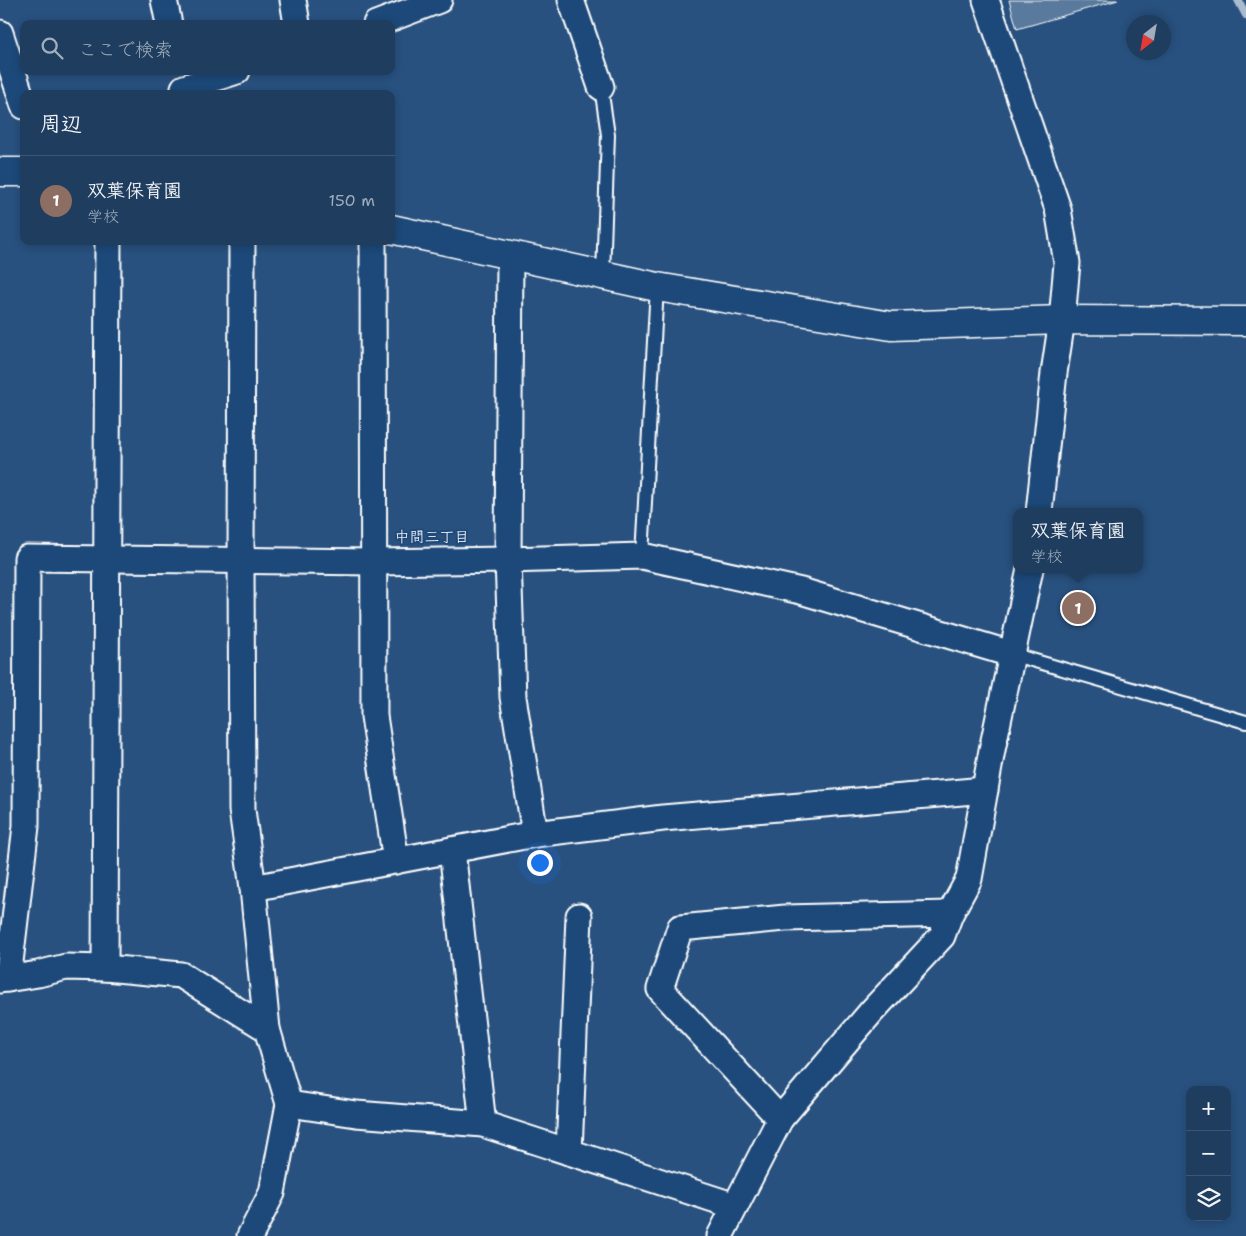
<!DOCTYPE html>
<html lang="ja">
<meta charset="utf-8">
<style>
body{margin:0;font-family:"Shantell Sans","Klee One",sans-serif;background:#264465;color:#f1f3f6}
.controls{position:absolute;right:15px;bottom:15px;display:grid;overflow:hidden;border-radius:10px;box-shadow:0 2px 8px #0003}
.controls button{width:45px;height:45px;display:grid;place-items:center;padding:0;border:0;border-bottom:1px solid #3c5674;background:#1e3d5f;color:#f1f3f6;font:25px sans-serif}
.compass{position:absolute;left:1126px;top:15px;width:45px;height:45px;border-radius:50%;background:#1e3d5f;box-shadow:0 2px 8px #0003;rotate:211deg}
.you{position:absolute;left:539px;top:862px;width:18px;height:18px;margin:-12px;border:4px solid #fff;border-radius:50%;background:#1a73e8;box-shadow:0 0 0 8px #1a73e833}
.badge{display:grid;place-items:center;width:32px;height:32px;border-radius:50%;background:#ff9aa2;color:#fff;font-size:16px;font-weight:700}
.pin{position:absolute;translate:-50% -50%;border:2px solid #fff;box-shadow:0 1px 5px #0006}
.popup{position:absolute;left:1013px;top:508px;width:130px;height:65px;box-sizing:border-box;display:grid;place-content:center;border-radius:10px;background:#1e3d5f;filter:drop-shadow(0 1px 4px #0005);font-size:16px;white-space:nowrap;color:#a1aebd}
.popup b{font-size:19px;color:#f1f3f6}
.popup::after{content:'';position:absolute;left:50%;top:100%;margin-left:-10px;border:10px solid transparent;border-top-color:#1e3d5f}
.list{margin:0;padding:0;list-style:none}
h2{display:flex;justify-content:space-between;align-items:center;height:65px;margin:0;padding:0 20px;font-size:21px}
h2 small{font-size:16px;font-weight:400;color:#a1aebd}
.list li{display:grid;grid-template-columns:32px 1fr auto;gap:15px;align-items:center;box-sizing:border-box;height:90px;padding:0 20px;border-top:1px solid #3c5674}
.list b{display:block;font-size:19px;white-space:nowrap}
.list p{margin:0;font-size:16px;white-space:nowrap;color:#a1aebd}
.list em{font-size:16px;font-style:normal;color:#a1aebd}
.icon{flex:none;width:28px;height:28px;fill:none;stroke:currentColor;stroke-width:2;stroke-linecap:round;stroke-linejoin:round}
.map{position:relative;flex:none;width:1246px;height:1236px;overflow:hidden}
.search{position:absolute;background:#1e3d5f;box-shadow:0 2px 8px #0003;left:20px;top:20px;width:375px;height:55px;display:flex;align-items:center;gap:12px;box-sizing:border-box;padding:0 18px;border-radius:10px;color:#a1aebd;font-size:19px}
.panel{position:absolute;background:#1e3d5f;box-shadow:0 2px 8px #0003;left:20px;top:90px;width:375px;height:155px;border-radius:10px}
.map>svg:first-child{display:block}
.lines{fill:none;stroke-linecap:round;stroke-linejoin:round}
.stream{stroke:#aabbcd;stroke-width:8}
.building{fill:#5a7a9d;stroke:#fff}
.lane-casing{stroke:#fff;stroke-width:16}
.street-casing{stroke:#fff;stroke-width:29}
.secondary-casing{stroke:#fff;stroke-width:31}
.lane{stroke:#1f4a7a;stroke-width:12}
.street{stroke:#1f4a7a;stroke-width:25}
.secondary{stroke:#1f4a7a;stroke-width:28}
.labels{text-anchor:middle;stroke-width:4;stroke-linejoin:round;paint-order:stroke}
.neighbourhood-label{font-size:15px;fill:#fff;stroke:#1f4a7a}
</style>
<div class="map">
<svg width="1246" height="1236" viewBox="0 0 1246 1236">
<rect width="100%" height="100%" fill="#28517f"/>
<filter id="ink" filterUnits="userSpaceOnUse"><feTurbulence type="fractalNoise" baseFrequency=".02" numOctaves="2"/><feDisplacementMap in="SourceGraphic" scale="10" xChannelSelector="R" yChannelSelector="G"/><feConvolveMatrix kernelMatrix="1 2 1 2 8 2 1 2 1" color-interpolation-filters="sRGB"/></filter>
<g filter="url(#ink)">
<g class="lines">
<!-- stream -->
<polyline class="stream" points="1238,0 1246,15"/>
</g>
<!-- building -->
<polygon class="building" points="1009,0 1118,0 1017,29"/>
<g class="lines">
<!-- lane casing -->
<g class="lane-casing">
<g id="lane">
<polyline points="601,87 608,135 603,275"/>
<polyline points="642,556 657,287"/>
<polyline points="1011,654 1246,722"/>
</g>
</g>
<!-- street casing -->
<g class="street-casing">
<g id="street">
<polyline points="164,0 169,24"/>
<polyline points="293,0 297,24"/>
<polyline points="571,0 601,87"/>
<polyline points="986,0 1058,209 1067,263 1062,320 1054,373 1039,512"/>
<polyline points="376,24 439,0"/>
<polyline points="0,33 24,106"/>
<polyline points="184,88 237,71"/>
<polyline points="242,241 241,560 242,810 253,888 267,1029 289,1104 272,1193 250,1236"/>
<polyline points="373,241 374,716 396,861"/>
<polyline points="510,255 508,560 513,697 535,834"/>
<polyline points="452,850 483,1124"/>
<polyline points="253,888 535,834 663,818 985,790"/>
<polyline points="105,968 108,241"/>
<polyline points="8,979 26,826 27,558 374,562 508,560 642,556 801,591 1011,654"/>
<polyline points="0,980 38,974 66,967 105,968 181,975 267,1029"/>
<polyline points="289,1104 356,1114 483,1124 735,1206"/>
<polyline points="780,1119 660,989 680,928 785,918 950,914"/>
<polyline points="569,1152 579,916"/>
<polyline points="720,1236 780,1119 872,1011 942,936 950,914 969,879 992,750 1030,569"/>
</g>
</g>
<!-- secondary casing -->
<g class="secondary-casing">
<g id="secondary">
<polyline points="0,172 24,172"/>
<polyline points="391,229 657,287 891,326 1062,320 1246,321"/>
</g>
</g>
<!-- lane -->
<use href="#lane" class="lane"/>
<!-- street -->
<use href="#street" class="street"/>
<!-- secondary -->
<use href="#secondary" class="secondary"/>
</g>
</g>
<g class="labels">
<!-- neighbourhood labels -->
<g class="neighbourhood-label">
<text x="432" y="542">中間三丁目</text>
</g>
</g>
</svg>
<div class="controls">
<button>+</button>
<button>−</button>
<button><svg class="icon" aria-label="layers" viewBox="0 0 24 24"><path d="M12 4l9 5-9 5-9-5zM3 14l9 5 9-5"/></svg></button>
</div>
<svg class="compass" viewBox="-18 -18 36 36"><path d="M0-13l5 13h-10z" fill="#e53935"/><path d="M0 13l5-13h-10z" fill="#a1aebd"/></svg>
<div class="you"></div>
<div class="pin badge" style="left:1078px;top:608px;background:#8d6e63">1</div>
<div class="popup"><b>双葉保育園</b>学校</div>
<div class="search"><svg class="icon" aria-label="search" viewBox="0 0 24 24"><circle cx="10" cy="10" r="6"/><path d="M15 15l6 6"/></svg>ここで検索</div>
<section class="panel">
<h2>周辺<small></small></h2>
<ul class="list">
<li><span class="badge" style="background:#8d6e63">1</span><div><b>双葉保育園</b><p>学校</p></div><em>150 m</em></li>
</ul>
</section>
</div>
